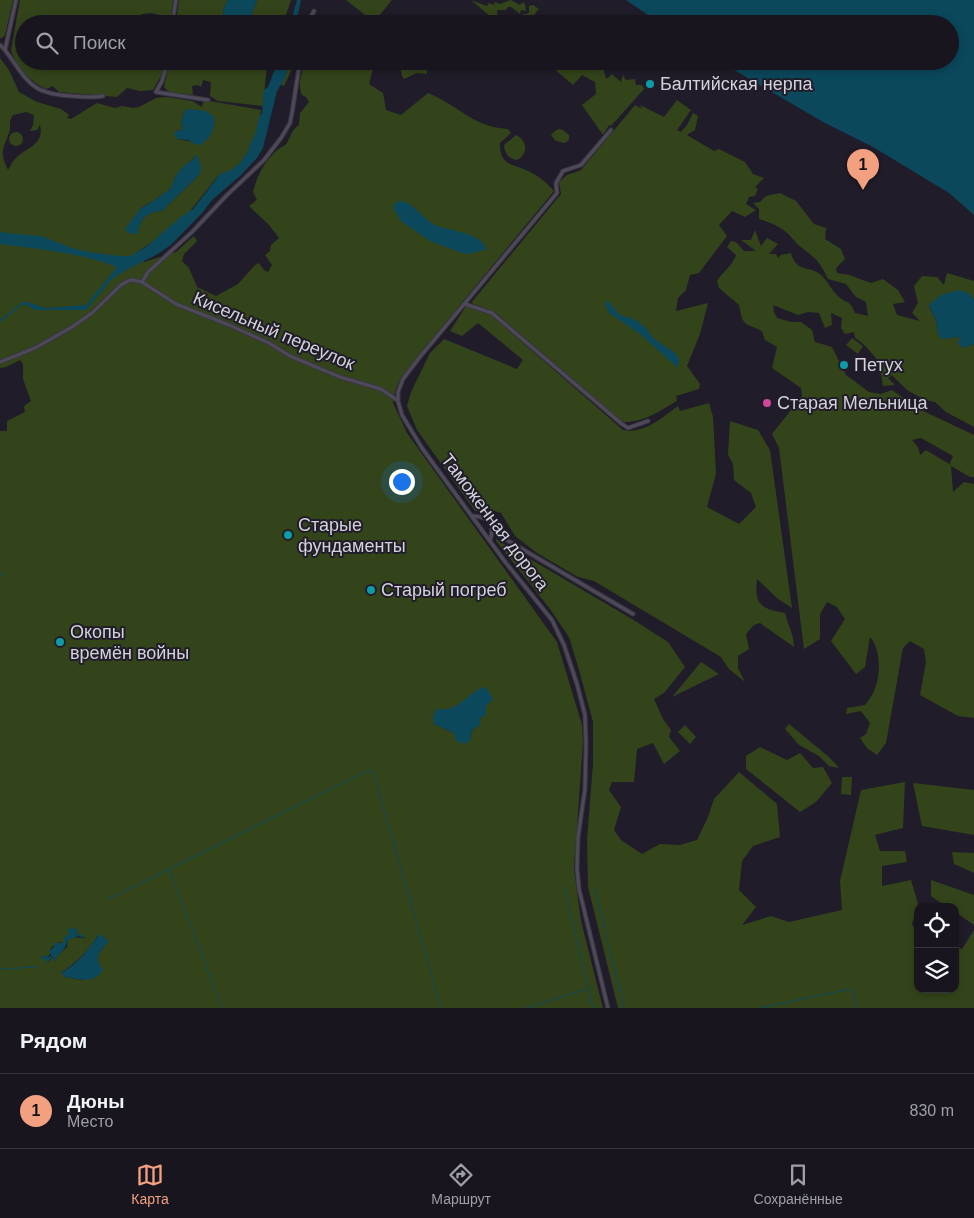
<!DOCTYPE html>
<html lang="ru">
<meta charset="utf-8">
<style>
body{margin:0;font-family:Helvetica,sans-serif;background:#211e28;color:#f1f3f6}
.controls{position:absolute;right:15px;bottom:15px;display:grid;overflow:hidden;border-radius:10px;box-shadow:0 2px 8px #0003}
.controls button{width:45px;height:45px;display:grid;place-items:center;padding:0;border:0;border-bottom:1px solid #36343d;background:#18151f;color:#f1f3f6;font:25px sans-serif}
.you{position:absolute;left:401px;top:481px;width:18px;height:18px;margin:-12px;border:4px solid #fff;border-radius:50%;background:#1a73e8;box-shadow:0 0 0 8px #1a73e833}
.badge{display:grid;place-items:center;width:32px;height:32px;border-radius:50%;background:#f2a07f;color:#111;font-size:16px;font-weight:700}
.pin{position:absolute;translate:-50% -41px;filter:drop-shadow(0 1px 2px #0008)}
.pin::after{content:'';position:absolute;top:26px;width:18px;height:15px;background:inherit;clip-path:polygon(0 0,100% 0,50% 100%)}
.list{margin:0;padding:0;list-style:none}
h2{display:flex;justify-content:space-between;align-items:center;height:65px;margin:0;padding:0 20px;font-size:21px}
h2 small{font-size:16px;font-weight:400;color:#9f9fa4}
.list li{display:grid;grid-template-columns:32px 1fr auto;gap:15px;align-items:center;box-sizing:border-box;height:75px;padding:0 20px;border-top:1px solid #36343d}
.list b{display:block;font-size:19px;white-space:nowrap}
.list p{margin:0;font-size:16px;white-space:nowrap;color:#9f9fa4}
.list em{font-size:16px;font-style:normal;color:#9f9fa4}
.icon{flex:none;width:28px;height:28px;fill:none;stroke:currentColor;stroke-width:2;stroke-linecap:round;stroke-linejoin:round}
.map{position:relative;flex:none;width:974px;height:1008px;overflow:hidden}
.search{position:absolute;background:#18151f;box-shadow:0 2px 8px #0003;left:15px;right:15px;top:15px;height:55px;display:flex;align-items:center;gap:12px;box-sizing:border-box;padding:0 18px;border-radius:28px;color:#9f9fa4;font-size:19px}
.sheet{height:140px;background:#18151f}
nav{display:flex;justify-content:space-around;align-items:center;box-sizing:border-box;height:70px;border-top:1px solid #36343d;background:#18151f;font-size:14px;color:#9f9fa4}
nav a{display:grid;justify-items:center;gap:2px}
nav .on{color:#f2a07f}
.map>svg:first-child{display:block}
.green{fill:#33441a;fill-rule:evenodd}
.water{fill:#0b485c}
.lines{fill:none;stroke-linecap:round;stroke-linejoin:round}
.stream{stroke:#0b485c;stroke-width:1}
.street-casing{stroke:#3a3742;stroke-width:5}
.street{stroke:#4d4958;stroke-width:3}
.culture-dot{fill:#0f9aa8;stroke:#201c29;stroke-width:2}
.hotel-dot{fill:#d1479c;stroke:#201c29;stroke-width:2}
.labels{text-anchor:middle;stroke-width:4;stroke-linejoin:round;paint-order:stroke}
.poi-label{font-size:18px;fill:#d3d1da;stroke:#201c29;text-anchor:start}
.street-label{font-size:18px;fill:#d3d1da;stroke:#201c29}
</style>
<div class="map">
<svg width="974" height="1008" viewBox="0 0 974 1008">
<rect width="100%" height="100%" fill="#201c29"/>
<!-- green -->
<g class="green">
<polygon points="0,0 13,0 5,35 2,38 0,38"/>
<path d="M 20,0 L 173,0 L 170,24 L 167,24 L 165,16 L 150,13 L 142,14 L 140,21 L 142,24 L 24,24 L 24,61 L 165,61 L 161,76 L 153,90 L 140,91 L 127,88 L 117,97 L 59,92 L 53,86 L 46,89 C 31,82 15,66 11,50 Z"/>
<polygon points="179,0 228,0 224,8 221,24 176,24"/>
<polygon points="257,0 291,0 283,24 248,24"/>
<polygon points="346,0 392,0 374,22"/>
<polygon points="471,0 487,6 489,3 494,5 495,2 500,4 511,0 520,5 523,2 525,4 526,11 521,10 520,14 511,7 508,7 506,10 497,10 498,20 502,24 499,24"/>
<polygon points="533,5 539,9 533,16 533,18 536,18 539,21 543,20 552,24 533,24 528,21 521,15 529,13 529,6"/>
<polygon points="425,16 432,16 442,24 409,24"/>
<path d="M 0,58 L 9,70 L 19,92 L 37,102 L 61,109 L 69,115 L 67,118 L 71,119 L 97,103 L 115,108 L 122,106 L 133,108 L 139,107 L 156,98 L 167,97 L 192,101 L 202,107 L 204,100 L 261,110 L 258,130 L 248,152 L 238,167 L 218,176 L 186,216 L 157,239 L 137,252 L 144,262 L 176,252 L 194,236 L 197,241 L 184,254 L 182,261 L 189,268 L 197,287 L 216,296 L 238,284 L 255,265 L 259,263 L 264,270 L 268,272 L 272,265 L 265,255 L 270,251 L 271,245 L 279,238 L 269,225 L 249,206 L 257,200 L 253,192 C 257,176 264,162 276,151 C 279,148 283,147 286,144 C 292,136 290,131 299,125 L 300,113 L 309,102 L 306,97 L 302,95 C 297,83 302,73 306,61 L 324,61 L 337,67 L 343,61 L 363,61 L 373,69 L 369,84 L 383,93 L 386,110 L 401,115 L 428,93 C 460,106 470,126 508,129 L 511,133 L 500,143 C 499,165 512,164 528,171 C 538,175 547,183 554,191 L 437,333 L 401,378 L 396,388 L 393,403 L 407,433 L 557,642 L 582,725 L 583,742 L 574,869 L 581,921 L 603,1008 L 0,1008 L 0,431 L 7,431 L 7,421 L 25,412 L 24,406 L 31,401 L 23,379 L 23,364 L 20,360 L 6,367 L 0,368 ZM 189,109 L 215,122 L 208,139 L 193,142 L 177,139 L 176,130 L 179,131 L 183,129 L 181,122 L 185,111 ZM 26,112 L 34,115 L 33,125 L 30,131 L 37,130 L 40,125 C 45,146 24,148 15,159 C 12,162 10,167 8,170 C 0,153 2,151 9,133 C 12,126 7,125 13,115 ZM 195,155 L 199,161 L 200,174 L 163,210 L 151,213 L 143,218 L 138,229 L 140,209 C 150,202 161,197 170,189 C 175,184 174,177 179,172 C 184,166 193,162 195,155 ZM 469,697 L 486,714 L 480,719 L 480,725 L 472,730 L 470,740 L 434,724 L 436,710 C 449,711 460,706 469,697 ZM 69,929 L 78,931 L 76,934 L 84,936 L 85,939 C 78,937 75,937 68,940 L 67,947 L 57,956 L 54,962 L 54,956 L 47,963 L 48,959 L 41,957 L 49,956 L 51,948 L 59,942 L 64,943 L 64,938 L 70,935 ZM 97,936 L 106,944 L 99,953 L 97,960 L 102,969 L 82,980 L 65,977 L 61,972 C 70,969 94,946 97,936 Z"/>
<polygon points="170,61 272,61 267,65 263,106 218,101 210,96 211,82 203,80 201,87 198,85 192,86 193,95 169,92 164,87"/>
<polygon points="290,61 296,61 284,86 281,85"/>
<path d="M 400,61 C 410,61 412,67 425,64 L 427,67 L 427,74 L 417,73 L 404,79 C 400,75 402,67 400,61 Z"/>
<polygon points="545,61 597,62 597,65 599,63 605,65 604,72 606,78 608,78 612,74 621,82 623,75 626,80 635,79 636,85 642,85 644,89 611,126 609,125 603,135 582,105 596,94 595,82 582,75 573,85"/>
<path d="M 677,100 L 691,110 L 677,130 L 681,132 L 687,125 L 693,113 L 698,116 L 695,130 L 687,135 L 714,151 L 719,149 L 745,162 L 753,174 L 764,178 L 755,187 L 758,189 L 755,196 L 749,197 L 746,204 L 756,210 L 745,217 L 732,211 L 719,225 L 727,236 L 699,273 L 690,275 L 686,290 L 678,298 L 676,311 L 708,303 L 700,334 L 687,366 L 700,384 L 699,389 L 676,396 L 677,401 C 659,411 644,423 622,422 L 495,312 L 471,303 L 561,194 L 559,182 L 567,175 L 581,170 L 635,105 L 642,109 L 640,105 L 664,117 Z"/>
<polygon points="559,129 563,130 569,135 569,140 565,143 556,141 551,135 555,131"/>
<circle cx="16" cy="139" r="7"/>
<path d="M 516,135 C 527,140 529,153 517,160 C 508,158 505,154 504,145 Z"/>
<path d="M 780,193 L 796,201 L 814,224 L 826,228 L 825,239 L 841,249 L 845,259 L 836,268 L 837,273 L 849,275 L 871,283 L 883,279 L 898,290 L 905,302 L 893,304 L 897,315 L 920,321 L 912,313 L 918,303 L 914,286 L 922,276 L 937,277 L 944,285 L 947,273 L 974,281 L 974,300 L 968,293 C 947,294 946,291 929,306 L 936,320 L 938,334 L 942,338 L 961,337 L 963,348 L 974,344 L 974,427 L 946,412 L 935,402 L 925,400 L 907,390 L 892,375 L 888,378 L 895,385 L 883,386 L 881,373 L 883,366 C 873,356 867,345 855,338 L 854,332 L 845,334 L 841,328 L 842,318 L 831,313 L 832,325 L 825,328 L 819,313 L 808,312 L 798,315 L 773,305 L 774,312 L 777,318 L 791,322 L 801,322 L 812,330 L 815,342 L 832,347 L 846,375 L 869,392 L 881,394 L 892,390 L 919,409 L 974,435 L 974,477 L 970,477 L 951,466 L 953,492 L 964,482 L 974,484 L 974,718 L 958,716 L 920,695 L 926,662 L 924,649 L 910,641 L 903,648 L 886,743 L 877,755 L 867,748 L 860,738 L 866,734 L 870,723 L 861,711 L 846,714 L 847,708 L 865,705 C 868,701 872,696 874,691 C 881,676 881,649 870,637 L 865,667 L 856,674 L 831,641 L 845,619 L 837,607 L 827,602 L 820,614 L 820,639 L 804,649 L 779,448 L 772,434 L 802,396 L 801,388 L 772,368 L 777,347 L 765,340 L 762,331 L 746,324 L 742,319 L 739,305 L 719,288 L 717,281 C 724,270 731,268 736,255 L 727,247 L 731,241 L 736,242 L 744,251 L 756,251 L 741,240 L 751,240 L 755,230 L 761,246 L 767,238 L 778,244 L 769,254 L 776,254 L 778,258 L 781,255 L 791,253 C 797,274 810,265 821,275 C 828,281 832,291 839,297 C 849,305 849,299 855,313 L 868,316 L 866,302 L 856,297 L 846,284 L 828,279 C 819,260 817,260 801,247 C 795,243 792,237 787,233 C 780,226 769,222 759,219 L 759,209 L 753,203 L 760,202 L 766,196 ZM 921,438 L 953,456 L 950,463 L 951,465 L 926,450 L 920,455 L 918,447 L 912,440 Z"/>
<path d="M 466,306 L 491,315 L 623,430 C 645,434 661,418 678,406 L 680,411 L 709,403 L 713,417 L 716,474 L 707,507 L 739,524 L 756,507 L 751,493 L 734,480 L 733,464 L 728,455 L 730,421 L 758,430 L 770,450 L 792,608 L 778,599 L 757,579 C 754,605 761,609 785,613 C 788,625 794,635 794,647 L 760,623 L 754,625 L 746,634 L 749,649 L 738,656 L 738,668 L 745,682 L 729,669 L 721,657 L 594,581 L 578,577 L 537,553 L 515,536 L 501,513 L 492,510 L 475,511 L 417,430 L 407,406 L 411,392 L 430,353 L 444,339 L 517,369 L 523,360 L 478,323 L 462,336 L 450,331 Z"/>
<polygon points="852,338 863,346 858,354 846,345"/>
<polygon points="496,539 632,619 668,642 685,667 664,693 654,699 663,719 671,730 669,737 680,751 664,764 653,743 637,749 634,782 612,782 609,790 621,807 614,830 621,840 642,854 660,844 680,845 697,840 708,817 714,799 739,772 777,804 780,837 753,846 742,861 739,890 756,907 742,925 771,916 789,922 842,910 840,881 861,790 905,782 903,828 875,835 880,851 905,851 907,862 882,866 882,886 911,880 918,904 912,924 918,934 918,989 955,989 955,946 962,949 974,930 974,1008 618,1008 588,887 587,839 593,764 593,722 579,670 569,637 550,609 496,541"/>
<polygon points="701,662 719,674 672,697"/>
<polygon points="789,724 829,757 839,768 829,766 819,756 799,745 785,729"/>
<polygon points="685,725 696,737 690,744 678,732"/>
<polygon points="760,747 787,760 800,753 813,768 823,767 832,783 816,802 800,812 746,769 746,756"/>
<polygon points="842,777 852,777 851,795 841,794"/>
<polygon points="913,783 974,790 974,835 922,826"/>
<polygon points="952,852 974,853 974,873 954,864"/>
<polygon points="931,880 974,895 974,925 955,912 955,907 947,907 931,896"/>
</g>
<!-- water -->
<g class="water">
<polygon points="228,0 257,0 248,24 221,24 224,8"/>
<polygon points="297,0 301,0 296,24 290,24"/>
<polygon points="626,0 974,0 974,215 949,193 873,147 823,122 719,61 950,61 950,24 661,24"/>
<path d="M 278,61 L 290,61 L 285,78 L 277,91 L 263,148 L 257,158 L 240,176 L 212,200 L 203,212 L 171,245 L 156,255 L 128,269 L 112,279 L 86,310 L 35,310 L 27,305 L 22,305 L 0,322 L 0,320 L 23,302 L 27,302 L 46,308 L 86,305 L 117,267 C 82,253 38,249 0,244 L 0,231 L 5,233 L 41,236 L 72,248 L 89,252 L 119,256 L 131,256 L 147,246 L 182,216 L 193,209 L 220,174 L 231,170 L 240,163 L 249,150 L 250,144 L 255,135 L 259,118 L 262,113 L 264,90 L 268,87 Z"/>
<path d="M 189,109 L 206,111 L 214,117 C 216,128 210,140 200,145 L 195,144 L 188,140 L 177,139 L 174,135 L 176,130 L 179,131 L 183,129 L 181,122 L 185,110 Z"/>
<polygon points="195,155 197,155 201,166 200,174 163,210 151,213 143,218 138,229 139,234 128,233 125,229 140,209 158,198 171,188 176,175 186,164 193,160"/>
<path d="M 401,201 C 416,204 423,220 437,226 C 453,231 479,233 487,249 L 469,254 L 462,253 L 430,241 L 402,222 L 393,208 L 395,203 Z"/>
<polygon points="958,290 969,293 974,300 974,344 963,348 958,344 960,337 942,339 938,334 936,320 929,305 941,295"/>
<polygon points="607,300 620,315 636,320 646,328 653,338 675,353 679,359 678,368 640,334 609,313 605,304"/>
<path d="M 486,687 L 493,699 L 486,706 L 486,714 L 480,719 L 480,725 L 472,730 L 470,740 L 465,744 L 456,741 L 454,733 L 434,724 L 433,717 L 436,709 C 462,713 467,690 486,687 Z"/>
<path d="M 73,928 L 78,930 L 76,934 L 83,935 L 85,939 L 79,936 L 68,940 C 65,951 59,952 54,962 L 53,956 L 46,964 L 47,959 L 41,960 L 42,957 L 45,955 L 48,957 L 51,956 L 49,951 L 54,947 L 54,943 L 64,943 L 64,938 L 67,935 L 70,935 L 68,933 L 69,929 Z"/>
<path d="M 99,934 L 109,941 C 101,950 92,957 103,969 C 95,985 79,979 65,977 L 61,972 C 73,969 93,945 99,934 Z"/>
</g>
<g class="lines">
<!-- stream -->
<g class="stream">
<polyline points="0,575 4,574"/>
<polyline points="169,869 222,1008"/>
<polyline points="564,887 593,1008"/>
<polyline points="595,889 624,1008"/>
<polyline points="108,899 369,770 373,772 441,1008"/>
<polyline points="0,969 37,967"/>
<polyline points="526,1008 587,989"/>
<polyline points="759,1008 850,989 854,992 857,1008"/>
</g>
<!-- street casing -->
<g class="street-casing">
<g id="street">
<polyline points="172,24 176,0"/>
<polyline points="307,24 314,11"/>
<polyline points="0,45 5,50 16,0"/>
<path d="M 5,50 C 28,81 30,94 72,96 C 82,97 92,98 103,96"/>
<polyline points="168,61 162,81 156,92 208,100"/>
<polyline points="142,282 148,272 192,232 226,196 264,160 281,138 290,123 292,113 300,61"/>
<polyline points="465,304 492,313 622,424 628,428 648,421"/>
<polyline points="0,362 35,348 72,327 92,313 121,285 128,281 133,280 142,282 176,304 229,325 269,343 290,356 340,377 381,389 397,400"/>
<path d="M 472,516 C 491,517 495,523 490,541"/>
<polyline points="493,529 505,539 633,614"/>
<polyline points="608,1008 579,889 577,869 578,837 585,789 586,744 585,715 577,684 564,645 552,620 506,563 435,466 422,448 402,415 398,401 398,392 403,379 419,358 557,193 556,183 563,171 581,165 611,130"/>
</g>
</g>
<!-- street -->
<use href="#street" class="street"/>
</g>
<!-- markers -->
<g class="culture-dot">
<circle cx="650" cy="84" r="5"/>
<circle cx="844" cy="365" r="5"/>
<circle cx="288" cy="535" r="5"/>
<circle cx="371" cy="590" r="5"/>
<circle cx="60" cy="642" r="5"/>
</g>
<circle class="hotel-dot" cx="767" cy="403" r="5"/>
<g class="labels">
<!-- poi labels -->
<g class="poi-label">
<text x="660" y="90">Балтийская нерпа</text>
<text x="854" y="371">Петух</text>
<text x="777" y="409">Старая Мельница</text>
<text x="298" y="531">Старые<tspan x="298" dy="21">фундаменты</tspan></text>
<text x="381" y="596">Старый погреб</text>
<text x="70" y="638">Окопы<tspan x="70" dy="21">времён войны</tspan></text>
</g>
<!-- street labels -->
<g class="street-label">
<text transform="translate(274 331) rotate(23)" y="6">Кисельный переулок</text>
<text transform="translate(495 522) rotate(53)" y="6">Таможенная дорога</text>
</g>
</g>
</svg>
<div class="controls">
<button><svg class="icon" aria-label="locate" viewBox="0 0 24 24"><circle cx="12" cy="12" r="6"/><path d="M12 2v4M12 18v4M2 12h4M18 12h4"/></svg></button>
<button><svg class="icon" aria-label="layers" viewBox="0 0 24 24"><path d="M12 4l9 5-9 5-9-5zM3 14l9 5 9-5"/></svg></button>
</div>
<div class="you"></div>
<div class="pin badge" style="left:863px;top:190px">1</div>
<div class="search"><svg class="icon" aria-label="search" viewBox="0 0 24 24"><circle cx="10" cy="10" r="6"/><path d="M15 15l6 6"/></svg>Поиск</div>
</div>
<section class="sheet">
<h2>Рядом<small></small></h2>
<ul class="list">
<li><span class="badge">1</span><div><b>Дюны</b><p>Место</p></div><em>830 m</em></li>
</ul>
</section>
<nav>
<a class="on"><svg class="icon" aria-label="map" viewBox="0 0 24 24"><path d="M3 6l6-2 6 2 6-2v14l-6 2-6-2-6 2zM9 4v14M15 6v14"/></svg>Карта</a>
<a><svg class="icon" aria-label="directions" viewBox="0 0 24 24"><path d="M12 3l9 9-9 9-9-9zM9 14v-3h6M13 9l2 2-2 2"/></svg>Маршрут</a>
<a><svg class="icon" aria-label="saved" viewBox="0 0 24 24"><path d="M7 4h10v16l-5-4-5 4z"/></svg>Сохранённые</a>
</nav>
